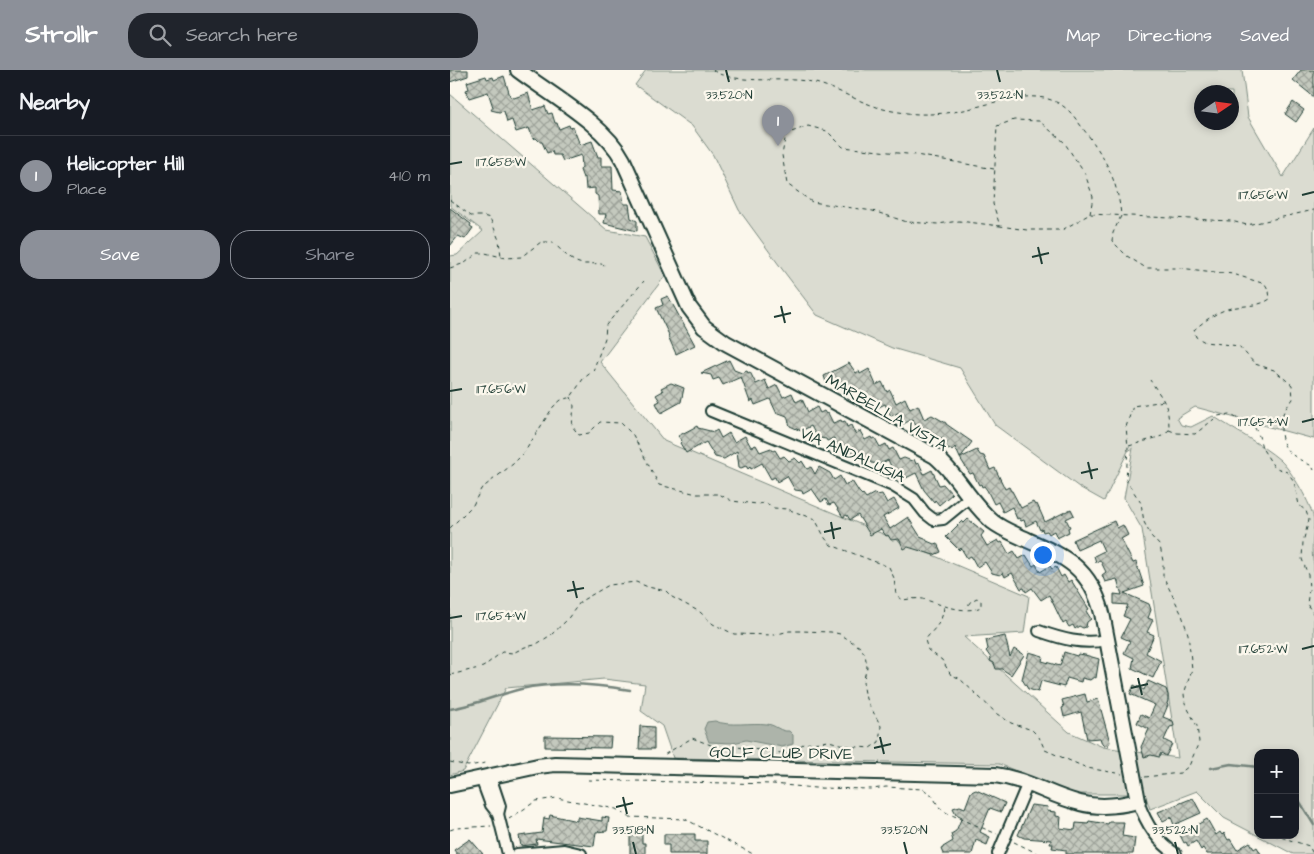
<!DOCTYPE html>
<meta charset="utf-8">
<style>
body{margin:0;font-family:"Architects Daughter",sans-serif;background:#20242c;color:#f1f3f6}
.controls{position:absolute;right:15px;bottom:15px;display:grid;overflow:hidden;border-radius:10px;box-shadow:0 2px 8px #0003}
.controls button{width:45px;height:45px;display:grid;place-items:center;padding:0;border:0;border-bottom:1px solid #363941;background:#171b24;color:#f1f3f6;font:25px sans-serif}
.compass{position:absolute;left:744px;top:15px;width:45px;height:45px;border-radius:50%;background:#171b24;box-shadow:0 2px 8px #0003;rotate:77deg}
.you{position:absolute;left:592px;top:484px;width:18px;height:18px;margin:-12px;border:4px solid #fff;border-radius:50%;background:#1a73e8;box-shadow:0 0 0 8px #1a73e833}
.badge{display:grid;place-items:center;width:32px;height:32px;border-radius:50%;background:#8c9099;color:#fff;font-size:16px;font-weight:700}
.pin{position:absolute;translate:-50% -41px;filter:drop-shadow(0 1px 2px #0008)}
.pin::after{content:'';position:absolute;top:26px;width:18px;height:15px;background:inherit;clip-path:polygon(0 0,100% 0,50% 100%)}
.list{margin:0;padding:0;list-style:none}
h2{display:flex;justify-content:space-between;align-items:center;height:65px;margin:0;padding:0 20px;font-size:21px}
h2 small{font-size:16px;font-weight:400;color:#9ea1a6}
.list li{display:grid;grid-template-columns:32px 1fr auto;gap:15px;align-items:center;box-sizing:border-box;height:80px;padding:0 20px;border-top:1px solid #363941}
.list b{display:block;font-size:19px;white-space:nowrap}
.list p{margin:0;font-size:16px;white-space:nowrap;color:#9ea1a6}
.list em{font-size:16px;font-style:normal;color:#9ea1a6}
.actions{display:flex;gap:10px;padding:15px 20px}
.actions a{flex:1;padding:11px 0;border:1px solid #8c9099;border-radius:20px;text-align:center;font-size:18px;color:#8c9099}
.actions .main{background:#8c9099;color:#fff}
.icon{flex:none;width:28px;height:28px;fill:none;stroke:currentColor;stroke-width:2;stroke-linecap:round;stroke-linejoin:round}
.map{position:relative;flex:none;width:864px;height:784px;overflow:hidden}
header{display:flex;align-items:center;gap:30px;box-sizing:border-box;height:70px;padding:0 25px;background:#8c9099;color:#fff}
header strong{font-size:24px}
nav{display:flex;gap:28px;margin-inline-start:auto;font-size:18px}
.search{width:350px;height:45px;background:#20242c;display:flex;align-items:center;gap:12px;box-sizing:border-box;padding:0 18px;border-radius:20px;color:#9ea1a6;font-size:19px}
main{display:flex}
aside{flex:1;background:#171b24}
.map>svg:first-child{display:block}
.green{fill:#dbdcd1;stroke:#7d8c82;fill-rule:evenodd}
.water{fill:#adb4aa;stroke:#74847b}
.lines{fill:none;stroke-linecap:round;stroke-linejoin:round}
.stream{stroke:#74847b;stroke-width:2.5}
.building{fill:url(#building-cross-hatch);stroke:#1f3d34}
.street-casing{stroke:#1f3d34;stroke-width:14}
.secondary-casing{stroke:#1f3d34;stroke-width:18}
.path{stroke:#1f3d34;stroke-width:1;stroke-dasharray:4 4;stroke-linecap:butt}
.street{stroke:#fbf7ec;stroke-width:10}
.secondary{stroke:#fbf7ec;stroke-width:14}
.ticks{fill:none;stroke:#1f3d34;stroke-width:2}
.labels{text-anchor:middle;stroke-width:4.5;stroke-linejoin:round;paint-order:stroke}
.street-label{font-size:16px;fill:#1f3d34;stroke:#fbf7ec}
.ticks-label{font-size:12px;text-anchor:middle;fill:#1f3d34;stroke:#fbf7ec;stroke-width:4.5;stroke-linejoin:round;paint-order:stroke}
</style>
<header>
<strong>Strollr</strong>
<div class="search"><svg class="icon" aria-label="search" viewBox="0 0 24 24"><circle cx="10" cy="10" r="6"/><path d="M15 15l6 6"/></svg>Search here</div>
<nav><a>Map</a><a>Directions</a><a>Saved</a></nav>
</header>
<main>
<aside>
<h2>Nearby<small></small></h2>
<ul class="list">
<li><span class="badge">1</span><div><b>Helicopter Hill</b><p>Place</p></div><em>410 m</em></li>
</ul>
<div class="actions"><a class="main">Save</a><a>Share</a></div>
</aside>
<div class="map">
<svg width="864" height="784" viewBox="0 0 864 784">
<defs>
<pattern id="building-cross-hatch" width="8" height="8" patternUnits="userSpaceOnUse" patternTransform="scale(1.25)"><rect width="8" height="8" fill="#c4c9be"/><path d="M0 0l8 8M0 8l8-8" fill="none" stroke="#9fa49b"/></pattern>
</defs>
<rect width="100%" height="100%" fill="#fbf7ec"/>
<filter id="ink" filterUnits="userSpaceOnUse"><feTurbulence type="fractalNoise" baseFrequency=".02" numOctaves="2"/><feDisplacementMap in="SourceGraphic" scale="10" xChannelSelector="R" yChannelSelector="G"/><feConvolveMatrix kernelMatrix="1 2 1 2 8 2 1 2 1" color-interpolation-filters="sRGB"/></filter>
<g filter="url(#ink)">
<!-- green -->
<path class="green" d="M 196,0 L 792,0 L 798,47 L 833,107 L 864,58 L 864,369 L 745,337 L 727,348 L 731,355 L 741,357 L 763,346 C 784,360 811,374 830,390 C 841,400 862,435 864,450 C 864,465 860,481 864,495 L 864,784 L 843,784 L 774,748 L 747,721 L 700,739 L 695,724 L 623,724 L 549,694 L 223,688 L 212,656 L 191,641 L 195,614 L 154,609 L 56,618 L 13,701 L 0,705 L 0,186 L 7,185 L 33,161 L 0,136 L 0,24 L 157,160 L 195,167 L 215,206 L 150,292 L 214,371 L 579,526 L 574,563 L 514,567 L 619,662 L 653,677 L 728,688 L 692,459 L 674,428 L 683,378 L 678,381 L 654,431 L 629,417 L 545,355 L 510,298 L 442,278 L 367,245 L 332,199 L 289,140 L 263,85 L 242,56 L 185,15 ZM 752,22 L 782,22 L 782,52 L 752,52 ZM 808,683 L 845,683 L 845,765 L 808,765 Z"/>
<!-- water -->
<path class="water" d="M 265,651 C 279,657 301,652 317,654 C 326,655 330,662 339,661 L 343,665 L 343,674 L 332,677 L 296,670 L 283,673 L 259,672 L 254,659 L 257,652 Z"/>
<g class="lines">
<!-- stream -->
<g class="stream">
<path d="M 0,639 C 25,635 47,625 71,619 C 107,611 144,614 180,620"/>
<polyline points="761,698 781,694 808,697"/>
<polyline points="845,724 864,755"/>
</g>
</g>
<!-- building -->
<g class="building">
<polygon points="0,0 18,0 18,6 0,12"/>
<polygon points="851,0 864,0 864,27 843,10"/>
<polygon points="36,6 37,9 43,7 44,10 54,6 60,26 64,28 78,23 83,40 95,36 98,44 102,43 105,53 107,53 109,59 119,55 120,58 123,57 130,75 142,71 148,87 151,87 151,96 162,96 163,120 172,121 174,134 179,134 181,148 187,151 187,161 154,153 156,144 149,144 148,126 145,124 145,118 136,119 135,107 133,108 130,100 132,97 131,85 113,91 110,85 103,85 102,81 97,83 92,72 90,72 86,68 83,69 79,58 66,62 62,50 57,52 54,41 49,42 41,40 43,37 38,22 19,28 16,20 19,19 17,12"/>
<polygon points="843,32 854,40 846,52 835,44"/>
<polygon points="0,138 21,154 20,156 23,158 15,169 8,166 0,176"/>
<polygon points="218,226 245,275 226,284 218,266 219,265 206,238 213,235 211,229"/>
<polygon points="279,290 284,300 292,303 297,301 298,303 300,302 306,314 315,310 319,319 327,315 333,327 342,323 346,332 352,329 358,342 367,337 370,343 374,341 376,344 378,343 383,353 391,350 392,352 395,351 397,357 401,355 405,364 410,361 415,370 421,367 422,369 425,368 430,377 436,374 439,380 443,378 449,390 454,388 462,391 464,389 466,394 469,393 474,404 482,400 489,415 493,414 502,424 489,435 485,430 484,432 474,420 466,403 452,410 445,399 443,400 438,390 430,394 421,393 419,390 416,389 412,381 402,386 400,382 388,377 384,368 377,371 376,369 370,368 368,369 361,356 351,361 340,356 337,346 329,343 327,344 320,329 305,335 303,330 300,332 291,307 273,315 269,308 263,310 261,305 251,303"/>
<polygon points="399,293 406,303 409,301 410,304 419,299 426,315 432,312 437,322 440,320 446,333 455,328 460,339 468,335 474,349 482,345 496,353 496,354 522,372 510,388 505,377 502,381 500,378 499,380 489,373 492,369 480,362 473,365 471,360 468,361 463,349 453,354 448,343 441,346 435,334 425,339 423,334 420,335 419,332 417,333 415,330 414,331 405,317 394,322 391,316 387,319 382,309 376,312 374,306"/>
<polygon points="221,313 234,318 231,332 211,343 206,333 210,331 206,325 213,321 211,318"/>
<polygon points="247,356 248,358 264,362 267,360 271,368 279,363 284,372 295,366 301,377 306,375 310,382 321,378 323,381 325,380 330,388 334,386 339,391 345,388 350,393 352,391 357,399 361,397 365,404 369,397 380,403 384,410 390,406 395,415 402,411 409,422 412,425 413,424 416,428 425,423 427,425 432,424 437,433 444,429 449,438 433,447 440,459 458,447 470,466 475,468 477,471 484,474 487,473 491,482 484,485 458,477 454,479 449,469 441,470 438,465 436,466 431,459 420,465 408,445 400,450 397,445 393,447 384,433 379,435 376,429 371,432 362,419 353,424 352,421 345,420 337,406 327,412 325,407 321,409 312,393 301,399 300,397 298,399 296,396 291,398 289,397 287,381 274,389 265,387 256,372 236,383 230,373 232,371 228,366"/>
<polygon points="527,380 530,385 534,386 540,400 545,398 555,419 559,417 561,421 562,421 571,438 583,432 585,435 587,434 595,452 621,439 624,445 616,449 620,457 618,458 619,462 607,468 604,461 599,464 597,461 593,462 592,459 590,460 586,451 576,456 574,450 571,451 569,448 567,449 562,437 553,442 548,432 544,434 537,420 534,416 532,417 531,414 529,415 523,403 520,404 510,388"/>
<polygon points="518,449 534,462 531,466 537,476 548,470 550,473 552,472 559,484 564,481 569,489 576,485 583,496 586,494 590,502 600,496 602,499 606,497 611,507 614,505 618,512 621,510 639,539 636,541 641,549 637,552 636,557 633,558 629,556 625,559 623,555 619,557 616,552 613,554 599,525 591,530 582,518 576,522 574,518 571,519 562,503 555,507 553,503 550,505 542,503 535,492 527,497 521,486 517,488 511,478 509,480 496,467 512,451 514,453"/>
<polygon points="664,451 667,458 673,455 678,465 671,469 683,493 686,492 694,516 674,523 699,534 701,540 698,548 703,550 697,562 704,565 696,583 711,591 703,608 682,598 684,588 674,583 680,571 671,567 680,549 673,546 678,535 664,534 664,524 672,525 667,509 655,512 652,505 656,502 650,490 646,492 644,486 654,481 649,470 627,480 623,470"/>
<polygon points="555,566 560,587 564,579 574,585 561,605 552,599 546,599 544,593 540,591 541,588 536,581 538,579 536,570"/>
<polygon points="579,582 593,586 592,591 610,596 614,582 627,586 628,584 635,585 649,589 646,608 644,607 640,610 632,608 631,612 617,608 614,617 591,611 588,622 578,619 572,609"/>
<polygon points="698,611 716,619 718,625 718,630 717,634 718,635 713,647 723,651 724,656 720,657 714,670 722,674 716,686 711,683 709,687 701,685 694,687 691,677 699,659 687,653 691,644 699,648 705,635 680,624 684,615 694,620"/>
<polygon points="635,624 637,632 648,629 658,665 660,672 658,675 654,676 652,674 650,668 637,669 631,642 614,647 612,638 614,637 612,630"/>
<polygon points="190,656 204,657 204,679 189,679"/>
<polygon points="95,666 161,667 160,678 95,677"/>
<polygon points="526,720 555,733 551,742 540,738 530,762 540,767 537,775 526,770 522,784 493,784 491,779 493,778 493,777 503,771 501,764 506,761 512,747 506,744 503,738 510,736 515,738 521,722"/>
<polygon points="743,728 751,743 724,755 721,747 713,751 708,742"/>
<polygon points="581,735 598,737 597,741 606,742 606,746 611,747 610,758 625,760 626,753 638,754 639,751 658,754 659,752 674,752 672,766 685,768 683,784 616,784 616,780 602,778 603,774 600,774 601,770 574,768 568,765"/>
<polygon points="100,745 127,751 127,747 152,751 152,747 159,748 157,761 146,762 144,776 86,769 87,774 71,776 69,766 92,763 94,748 99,749"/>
<polygon points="757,749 766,765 770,762 772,765 774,763 778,770 780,769 787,780 800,772 804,779 807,777 811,784 757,784 753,778 751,780 746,771 738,776 736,772 734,773 730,765"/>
<polygon points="180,763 192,763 192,773 195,773 195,784 180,784"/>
<polygon points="214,764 245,764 245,771 257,771 257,784 219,784 219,775 214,775"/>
<polygon points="20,769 33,784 7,784 4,780"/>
</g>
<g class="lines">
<!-- street casing -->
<g class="street-casing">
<g id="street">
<polyline points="261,341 443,416 464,429 475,443 484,450 493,449 520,427"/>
<path d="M 589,561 C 612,569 632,575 657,570"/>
<polyline points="40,706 50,736 48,744"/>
<polyline points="31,708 41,735 48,744 58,784"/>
<path d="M 688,731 C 695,752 706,771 726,784"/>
<polyline points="67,784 114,780 131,784"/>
<polyline points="548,784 578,713"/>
</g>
</g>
<!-- secondary casing -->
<g class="secondary-casing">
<path id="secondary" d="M 0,715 L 88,696 L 105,694 L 545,705 C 577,709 600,726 630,733 C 649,738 669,736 688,731 L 652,543 C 640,496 613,486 573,468 C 563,463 552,459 543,452 C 520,433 508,405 485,386 L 276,273 L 254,257 L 239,237 L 173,90 C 154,54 101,25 68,0"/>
</g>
<!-- path -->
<g class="path">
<path d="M 263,0 C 277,13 326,9 345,10 C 375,11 397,27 424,36 C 434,40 447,42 457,43 C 471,45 489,44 503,42 C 539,37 588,11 619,41 C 626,48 632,58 638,65 C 657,91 668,113 671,145"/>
<polyline points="544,99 466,85 393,77 377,61 358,56 336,64 332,85 337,114 362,132 423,141 457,152 488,154 509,151 550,156"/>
<polyline points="0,130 21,146 33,146 40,148 49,170 51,186"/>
<polyline points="640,144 643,127 635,104 614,72 589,51 564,50 547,56 543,134 550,156 577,160 612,160 640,144 781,151 797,155 864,140"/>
<path d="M 671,146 L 663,163 L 662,171 L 677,186 L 696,198 L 729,198 L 783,204 L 815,214 L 819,221 L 820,229 C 808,237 795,235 781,238 C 768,241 754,251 744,260 L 746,267 L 755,272 L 789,276 L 805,294 L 824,300 L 842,315 L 843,329 C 832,343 832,342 831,360 C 831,382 845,387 862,396 L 864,400"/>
<path d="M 0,198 L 15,193 L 28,183 L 35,183 L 56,188 L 71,187 L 91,172 L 103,172 C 110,179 119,190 129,193 C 138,196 147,191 157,196"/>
<path d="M 121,327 L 124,336 L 122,356 L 129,365 L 139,363 L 150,352 L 171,353 L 183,365 L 209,415 L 247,424 L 269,424 L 282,431 L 307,434 L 316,433 L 324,438 L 337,439 L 365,449 L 375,468 L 381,475 L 439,497 L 444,508 L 446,525 L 453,530 C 459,529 467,528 473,529 C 490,534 514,545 531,537 L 531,531 L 527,528 L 521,531 L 516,538"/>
<polyline points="719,360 727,363 745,364 768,346 779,344 805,358 809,366 812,378 824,397 837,402 844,411 849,435 856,441 859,450 853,472 852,489 858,505 859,519 857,534 864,545"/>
<path d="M 679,376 L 712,366 L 719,360 C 719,334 714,331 700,310"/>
<polyline points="0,458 23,435 31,419 63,394 74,383 103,337 111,330 121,327 133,309 143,301 155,268 156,255 194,211"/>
<path d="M 494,537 C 492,554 485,557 475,570 L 478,580 L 492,590 L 501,605 L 509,608 L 547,644 L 561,653 L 582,660 L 589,667 L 595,680 L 637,698 L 672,704"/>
<polyline points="0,605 33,597 52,582 63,583 75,577 85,575 101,565 116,551 131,531 159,515 186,512 198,517 216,521 222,527 250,542 263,554 284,564 324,565 339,561 351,561 381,562 390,564 410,577 415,584 417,597 413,612 416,629 431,656 429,672 420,678 397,676 379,671 353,674 339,684 287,677 269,678 242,668 212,686"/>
<polyline points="0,692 18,696 36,693 37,696"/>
<polyline points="695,707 730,703 739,696 749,672 747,656 735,633 734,624 742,599 738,564 732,545 713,506 713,491 710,476 701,466 694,452 691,433 676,410 678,377 676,357 683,336 714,331"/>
<polyline points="138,710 323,714 365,718 423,719 436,717 473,719 482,725 489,737 497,743 547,764"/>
<polyline points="59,749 86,731 107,728 166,739 179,747 235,749 303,784"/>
<polyline points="0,760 6,758 41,756"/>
<polyline points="824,765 859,776 863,784"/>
<polyline points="564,772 589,784"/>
</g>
<!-- street -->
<use href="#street" class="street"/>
<!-- secondary -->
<use href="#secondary" class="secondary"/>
</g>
</g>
<!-- ticks -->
<path class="ticks" d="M 276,0 L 279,12M 547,0 L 550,12M 0,94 L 12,92M 852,125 L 864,122M 588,177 L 592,194M 582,187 L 599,183M 331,236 L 335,253M 324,247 L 341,243M 0,321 L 12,319M 852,352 L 864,349M 638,392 L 642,409M 631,403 L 648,399M 381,452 L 384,469M 374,462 L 391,458M 123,511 L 127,528M 117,521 L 134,518M 0,548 L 12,546M 852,579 L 864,576M 688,608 L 692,625M 681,618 L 698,614M 430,667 L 434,684M 424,678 L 441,674M 173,727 L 177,744M 166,737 L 183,733M 183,772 L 186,784M 454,772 L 457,784M 725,772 L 728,784"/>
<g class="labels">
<!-- street labels -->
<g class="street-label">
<text transform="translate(437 342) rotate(30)" y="6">MARBELLA VISTA</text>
<text transform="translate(403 384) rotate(24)" y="6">VIA ANDALUSIA</text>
<text transform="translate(331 682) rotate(1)" y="6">GOLF CLUB DRIVE</text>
</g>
</g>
<g class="ticks-label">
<text x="279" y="29">33.520°N</text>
<text x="550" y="29">33.522°N</text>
<text x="51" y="96">117.658°W</text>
<text x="813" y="129">117.656°W</text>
<text x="51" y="323">117.656°W</text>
<text x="813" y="356">117.654°W</text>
<text x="51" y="550">117.654°W</text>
<text x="813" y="583">117.652°W</text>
<text x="183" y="764">33.518°N</text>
<text x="454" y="764">33.520°N</text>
<text x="725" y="764">33.522°N</text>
</g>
</svg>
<div class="controls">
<button>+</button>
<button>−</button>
</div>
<svg class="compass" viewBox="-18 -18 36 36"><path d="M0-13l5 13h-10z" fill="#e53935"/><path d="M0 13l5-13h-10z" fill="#9ea1a6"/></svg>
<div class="you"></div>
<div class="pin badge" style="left:328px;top:76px">1</div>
</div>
</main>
